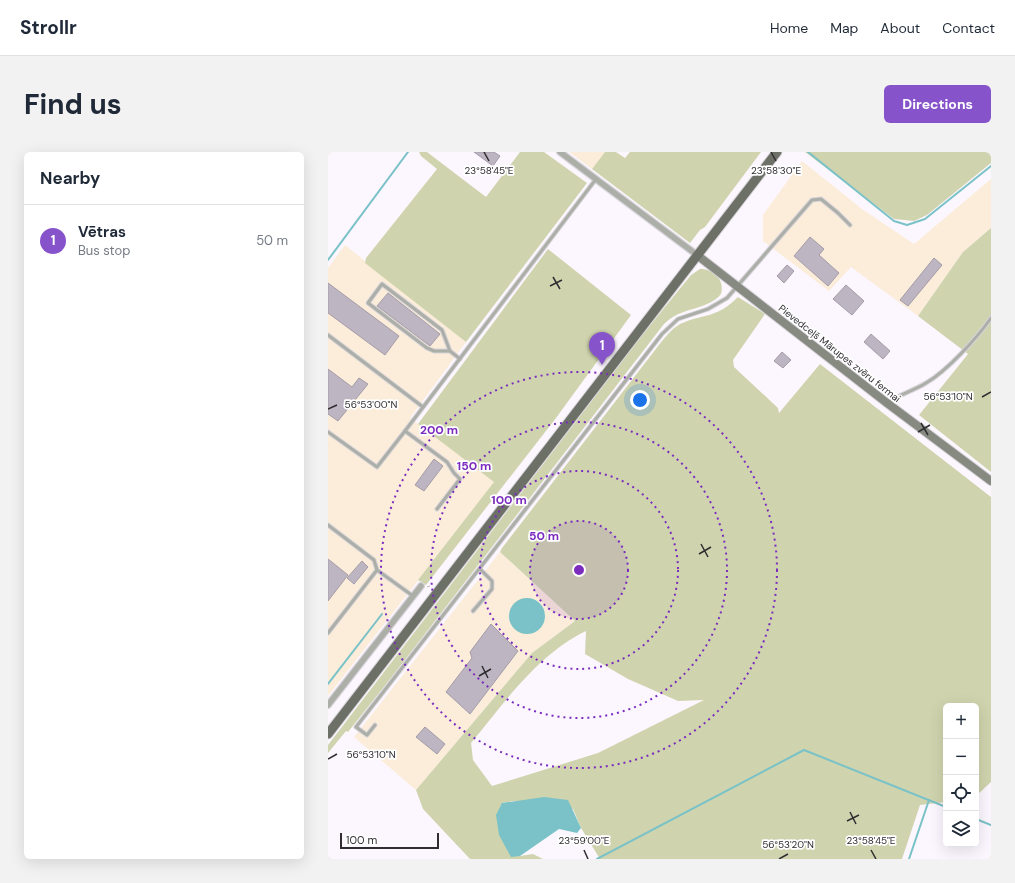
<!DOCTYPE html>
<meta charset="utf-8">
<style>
body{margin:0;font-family:"DM Sans",sans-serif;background:#f2f2f3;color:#1f2937}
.controls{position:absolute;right:12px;bottom:12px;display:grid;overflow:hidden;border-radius:6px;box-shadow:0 4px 16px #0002}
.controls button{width:36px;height:36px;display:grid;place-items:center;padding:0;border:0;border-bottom:1px solid #e0e1e3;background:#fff;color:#1f2937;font:20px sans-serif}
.scale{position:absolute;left:12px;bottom:10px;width:99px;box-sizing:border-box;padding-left:4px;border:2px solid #302d31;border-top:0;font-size:11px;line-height:14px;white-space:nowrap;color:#302d31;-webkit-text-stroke:3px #fff;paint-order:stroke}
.you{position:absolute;left:312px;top:248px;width:14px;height:14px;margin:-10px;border:3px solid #fff;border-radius:50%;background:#1a73e8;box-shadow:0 0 0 6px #1a73e833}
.badge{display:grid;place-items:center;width:26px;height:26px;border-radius:50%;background:#8753cb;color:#fff;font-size:13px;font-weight:700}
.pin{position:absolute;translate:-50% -33px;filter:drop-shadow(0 1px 2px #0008)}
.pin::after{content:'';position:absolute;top:21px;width:14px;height:12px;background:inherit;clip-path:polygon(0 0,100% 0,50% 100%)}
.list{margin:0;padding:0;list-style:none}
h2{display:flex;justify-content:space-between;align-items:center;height:52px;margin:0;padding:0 16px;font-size:17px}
h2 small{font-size:13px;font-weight:400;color:#747a83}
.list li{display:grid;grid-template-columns:26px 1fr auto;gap:12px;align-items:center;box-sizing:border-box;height:72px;padding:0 16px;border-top:1px solid #e0e1e3}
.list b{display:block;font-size:15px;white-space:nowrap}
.list p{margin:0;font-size:13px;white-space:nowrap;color:#747a83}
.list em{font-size:13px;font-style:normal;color:#747a83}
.icon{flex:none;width:22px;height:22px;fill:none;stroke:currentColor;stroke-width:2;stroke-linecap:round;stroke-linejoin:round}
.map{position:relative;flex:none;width:663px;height:707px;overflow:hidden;border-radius:6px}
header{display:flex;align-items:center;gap:24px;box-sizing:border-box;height:56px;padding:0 20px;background:#fff;border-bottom:1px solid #e0e1e3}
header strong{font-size:19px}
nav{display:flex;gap:22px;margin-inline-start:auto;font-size:14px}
.intro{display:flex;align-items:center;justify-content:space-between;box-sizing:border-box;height:96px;padding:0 24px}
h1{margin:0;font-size:28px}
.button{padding:10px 18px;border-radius:6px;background:#8753cb;color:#fff;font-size:14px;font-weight:700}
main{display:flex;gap:24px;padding:0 24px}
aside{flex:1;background:#fff;border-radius:6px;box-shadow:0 4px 16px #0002}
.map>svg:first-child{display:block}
.industrial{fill:#fbedd9}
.green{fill:#cfd4ae;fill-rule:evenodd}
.water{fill:#7ac2c8}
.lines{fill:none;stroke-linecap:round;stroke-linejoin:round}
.stream{stroke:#7ac2c8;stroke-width:2}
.building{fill:#bdb5c1;stroke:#a49ca8}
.lane-casing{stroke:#d7d3d9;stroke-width:5}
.street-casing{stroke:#d7d3d9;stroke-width:8}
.secondary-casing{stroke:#d7d3d9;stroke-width:10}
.primary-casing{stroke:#d7d3d9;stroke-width:11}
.path{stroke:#bab6bc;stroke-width:1;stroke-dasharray:3 3;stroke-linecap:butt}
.lane{stroke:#acaea8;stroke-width:3}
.street{stroke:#acaea8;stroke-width:5.5}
.secondary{stroke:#868a81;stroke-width:8}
.primary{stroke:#6c7066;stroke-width:9}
.ticks{fill:none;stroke:#302d31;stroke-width:1.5}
.ring{fill:none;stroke:#7b2cbf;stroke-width:2;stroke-dasharray:2 4}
.labels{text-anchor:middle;stroke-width:3.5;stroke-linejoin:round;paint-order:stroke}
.street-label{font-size:10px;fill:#302d31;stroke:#fff}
.ticks-label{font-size:10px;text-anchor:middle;fill:#302d31;stroke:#fff;stroke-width:3.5;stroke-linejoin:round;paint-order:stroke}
.centre{fill:#7b2cbf;stroke:#fff;stroke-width:2}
.ring-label{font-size:12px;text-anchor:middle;font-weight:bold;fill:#7b2cbf;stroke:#fff;stroke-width:3.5;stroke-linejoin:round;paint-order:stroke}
</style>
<header>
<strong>Strollr</strong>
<nav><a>Home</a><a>Map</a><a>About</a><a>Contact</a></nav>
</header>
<div class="intro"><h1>Find us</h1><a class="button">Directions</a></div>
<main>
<aside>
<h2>Nearby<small></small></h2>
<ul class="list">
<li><span class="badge">1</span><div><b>Vētras</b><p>Bus stop</p></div><em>50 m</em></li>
</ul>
</aside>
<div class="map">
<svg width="663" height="707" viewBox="0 0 663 707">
<rect width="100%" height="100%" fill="#fcf7fe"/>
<!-- industrial -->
<g class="industrial">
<polygon points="241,0 277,0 264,17"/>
<polygon points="474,9 534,57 586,92 663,27 663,76 635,100 590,164 523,115 501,139 435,89 435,63"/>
<polygon points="17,93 138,190 82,266 167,330 0,544 0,116"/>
<polygon points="172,400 247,469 204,501 88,638 26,585"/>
</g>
<!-- green -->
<g class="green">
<polygon points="91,0 99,0 158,45 192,0 216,0 259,31 138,190 37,111 38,106 109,17 93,4"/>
<polygon points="277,0 288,0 297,6 302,0 433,0 377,75 372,78 362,91 264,17"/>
<polygon points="477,0 663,0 663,11 599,63 586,69 566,67"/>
<polygon points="663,76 663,320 591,263 640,202 590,164 635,100"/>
<polygon points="220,97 303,163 228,266 98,433 90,428 166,330 90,272"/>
<path d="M 372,117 C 386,117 397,128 393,142 C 379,159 354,154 336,172 L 63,526 L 20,580 L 18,579 L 0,601 L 0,593 L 315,182 L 363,123 Z"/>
<path d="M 410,145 L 437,162 L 405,208 L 406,215 L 450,256 L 451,261 L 492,212 L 663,345 L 663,630 L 648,644 L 648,554 L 618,554 L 618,650 L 592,653 L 574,707 L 272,707 L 253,676 L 245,657 L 187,649 L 174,651 L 192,704 L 205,702 L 215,707 L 142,707 L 95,657 L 88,638 L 204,501 L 247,469 L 172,400 L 174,396 L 334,189 C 339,183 345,176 352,172 C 377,161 388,167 410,145 ZM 258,479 L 257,502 L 300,527 L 350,549 L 376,548 L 270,601 L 164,634 L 145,608 L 143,591 C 176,551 210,502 258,479 Z"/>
</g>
<!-- water -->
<g class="water">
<circle cx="199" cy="464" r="18"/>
<polygon points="216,645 240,648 253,676 249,681 231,677 192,704 183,705 171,683 168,663 174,651"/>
</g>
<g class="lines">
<!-- stream -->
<g class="stream">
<polyline points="480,0 566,69 579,73 597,67 663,14"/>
<polyline points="0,108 80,0"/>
<polyline points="0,532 54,462"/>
<polyline points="648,667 663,673"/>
<polyline points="269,707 476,598 618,655"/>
<polyline points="581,707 601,648"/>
</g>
</g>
<!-- building -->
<g class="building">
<polygon points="146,0 166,0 172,4 165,14"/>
<polygon points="482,85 496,97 491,103 511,121 500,134 466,104"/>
<polygon points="606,106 614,113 580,154 572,148"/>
<polygon points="459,113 466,119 456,131 449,124"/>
<polygon points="0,131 71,184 57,203 0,161"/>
<polygon points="518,133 536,149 524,163 505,147"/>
<polygon points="60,141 112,182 102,194 49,154"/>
<polygon points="543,182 562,199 555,207 536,190"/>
<polygon points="454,200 463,208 455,216 446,209"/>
<polygon points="0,217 24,235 31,226 40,232 10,269 0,262"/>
<polygon points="106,307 115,314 96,339 87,333"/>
<polygon points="0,407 20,423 0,449"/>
<polygon points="34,409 40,415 26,432 19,426"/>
<polygon points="163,472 190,499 142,562 118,540 144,506 142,500"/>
<polygon points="97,575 117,592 109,602 88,585"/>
</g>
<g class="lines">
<!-- lane casing -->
<g class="lane-casing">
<g id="lane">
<polyline points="0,183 95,255"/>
<polyline points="122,199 114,178 54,132 40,151 99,196 106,199 122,199 132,207"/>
<path d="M 559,251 C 572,242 585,239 598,231 C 619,219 649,186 663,166"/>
<polyline points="0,280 49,315 77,279"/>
<polyline points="109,357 132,327 126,321 119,310 77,279 268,27"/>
<polyline points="0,373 46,408 49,418"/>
<polyline points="145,459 164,437 164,429 152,417"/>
<polyline points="0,481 49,418 85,444"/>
<polyline points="47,573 39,583 28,575 334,182 350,167 380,157 399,146 484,48 493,47 510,61 522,73"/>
</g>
</g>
<!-- street casing -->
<g class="street-casing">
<g id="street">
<polyline points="232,0 369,103"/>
<polyline points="0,553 93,434"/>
</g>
</g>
<!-- secondary casing -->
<g class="secondary-casing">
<polyline id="secondary" points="369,103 559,251 663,329"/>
</g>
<!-- primary casing -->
<g class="primary-casing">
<polyline id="primary" points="0,582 449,0"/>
</g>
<!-- path -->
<polyline class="path" points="99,435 105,433"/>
<!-- lane -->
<use href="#lane" class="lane"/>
<!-- street -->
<use href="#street" class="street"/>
<!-- secondary -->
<use href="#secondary" class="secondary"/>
<!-- primary -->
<use href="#primary" class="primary"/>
</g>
<!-- ticks -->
<path class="ticks" d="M 156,0 L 161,9M 443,0 L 448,9M 225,125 L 232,137M 222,134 L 234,128M 654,245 L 663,240M 0,257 L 9,253M 593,271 L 600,283M 590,280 L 602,273M 373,392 L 380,405M 371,402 L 383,395M 154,514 L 160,526M 151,524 L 163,517M 0,607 L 9,602M 522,660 L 528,672M 519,669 L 531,663M 256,698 L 260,707M 543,698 L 548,707M 451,707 L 460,702"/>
<!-- distance rings -->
<circle cx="251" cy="418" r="49" fill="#7b2cbf" fill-opacity=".12"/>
<g class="ring">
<circle cx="251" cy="418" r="49"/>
<circle cx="251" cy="418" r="99"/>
<circle cx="251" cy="418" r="148"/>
<circle cx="251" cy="418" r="198"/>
</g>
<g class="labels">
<!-- street labels -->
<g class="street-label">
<text transform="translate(512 201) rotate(38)" y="4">Pievedceļš Mārupes zvēru fermai</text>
</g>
</g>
<g class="ticks-label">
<text x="161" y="22">23°58'45"E</text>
<text x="448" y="22">23°58'30"E</text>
<text x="620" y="248">56°53'10"N</text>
<text x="43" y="256">56°53'00"N</text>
<text x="43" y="606">56°53'10"N</text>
<text x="256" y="692">23°59'00"E</text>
<text x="543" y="692">23°58'45"E</text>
<text x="460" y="696">56°53'20"N</text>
</g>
<circle cx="251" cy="418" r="6" class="centre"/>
<g class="ring-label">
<text x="111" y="282">200 m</text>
<text x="146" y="318">150 m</text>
<text x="181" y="352">100 m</text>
<text x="216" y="388">50 m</text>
</g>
</svg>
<div class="controls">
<button>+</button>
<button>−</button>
<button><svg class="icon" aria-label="locate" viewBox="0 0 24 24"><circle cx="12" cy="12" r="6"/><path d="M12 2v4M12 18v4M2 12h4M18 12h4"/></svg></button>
<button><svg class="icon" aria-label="layers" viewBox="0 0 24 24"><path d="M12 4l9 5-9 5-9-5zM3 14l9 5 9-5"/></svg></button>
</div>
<div class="scale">100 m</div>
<div class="you"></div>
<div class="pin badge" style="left:274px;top:213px">1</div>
</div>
</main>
